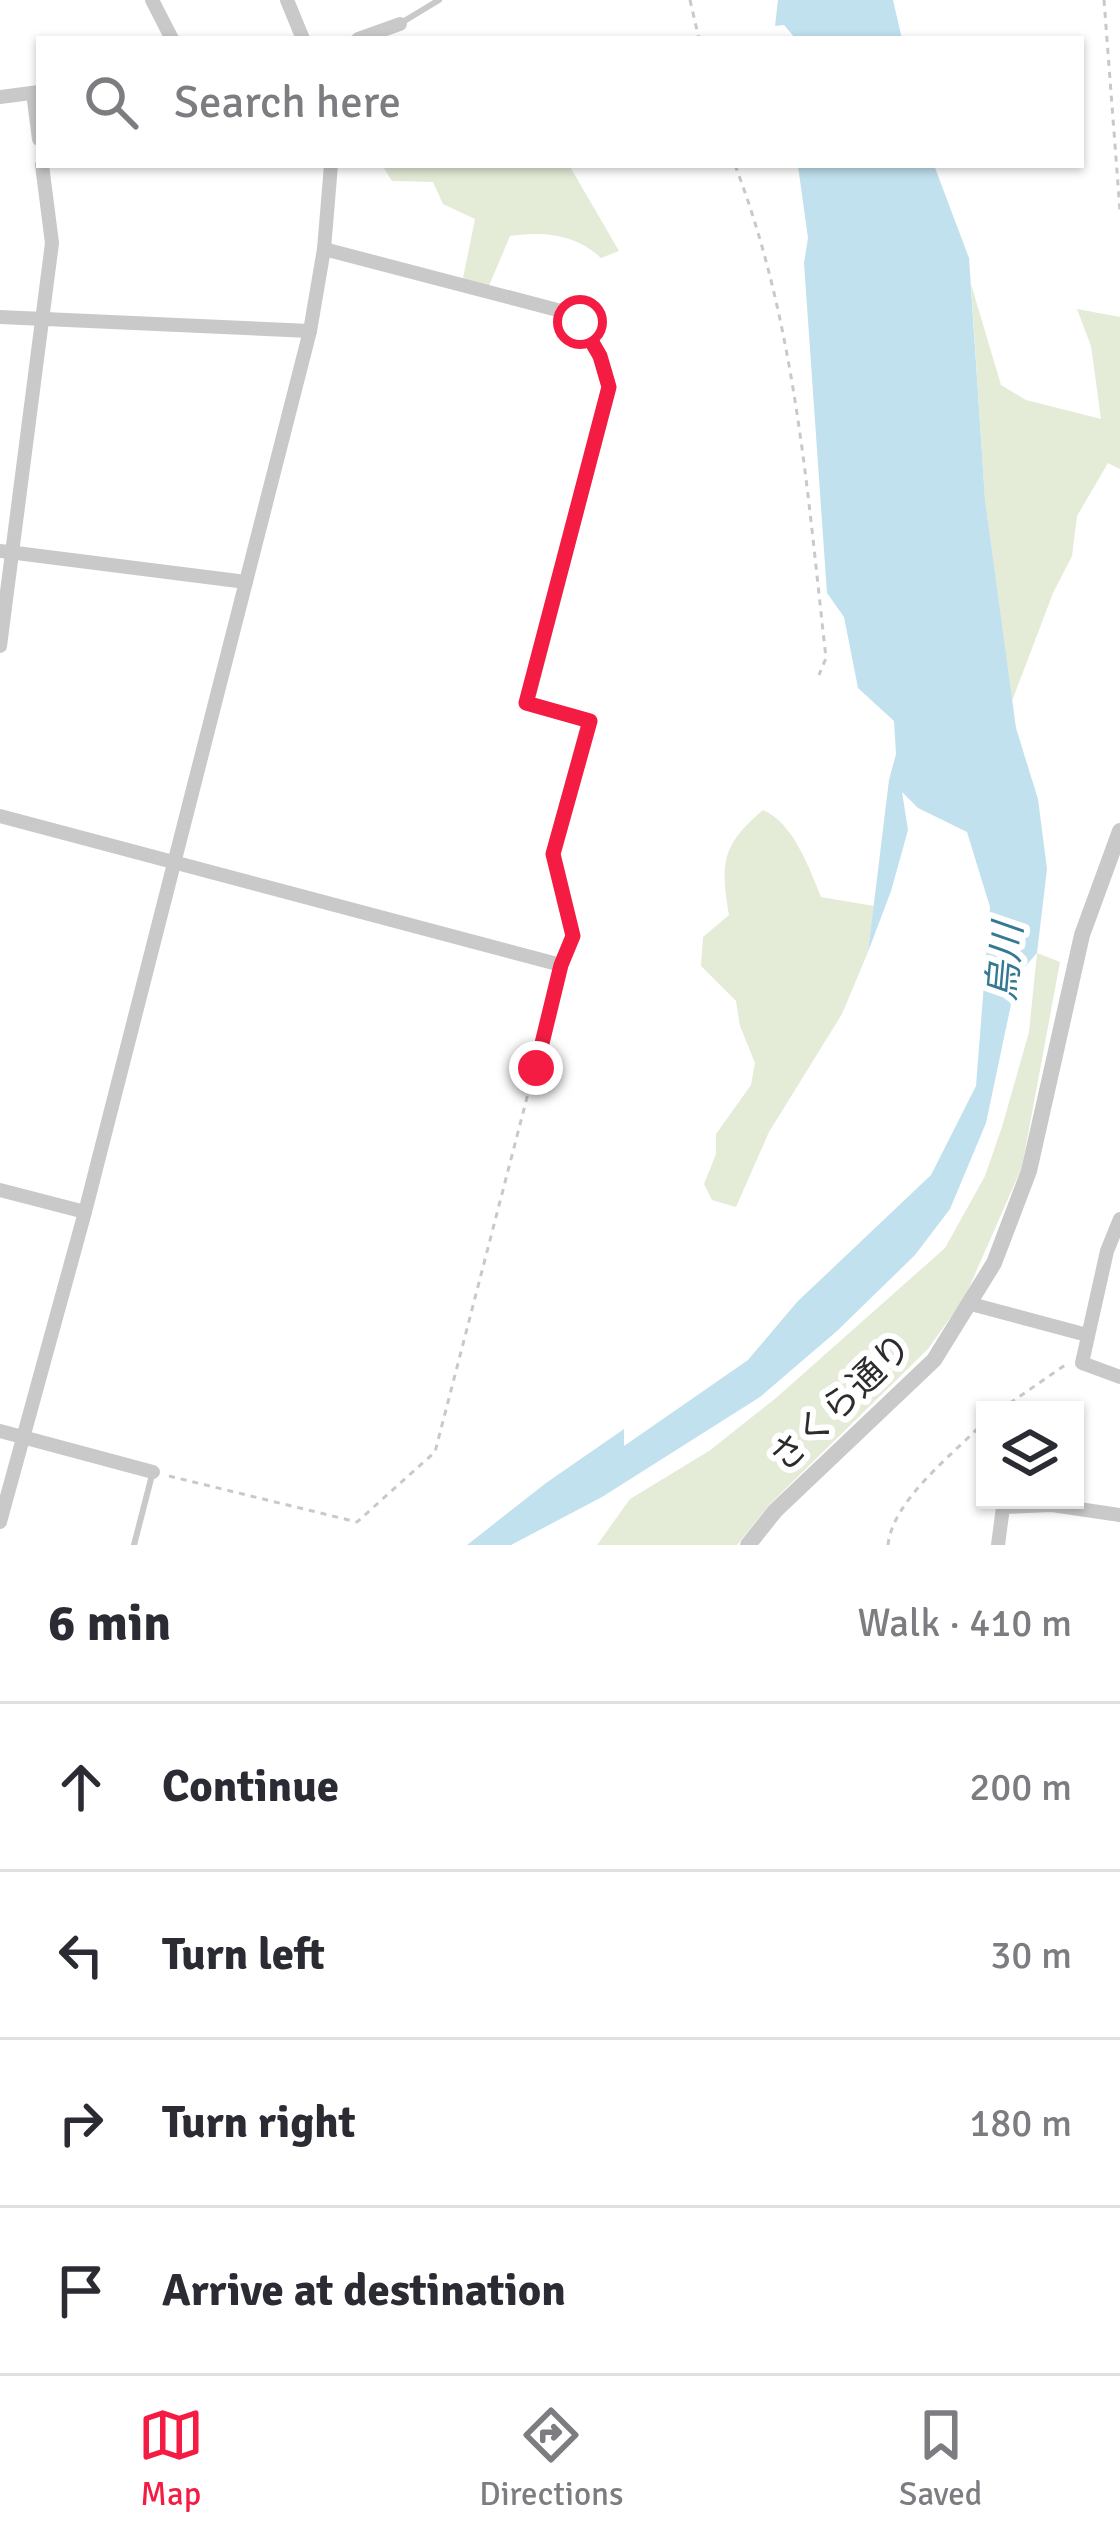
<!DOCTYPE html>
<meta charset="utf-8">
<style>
body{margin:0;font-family:Signika,"Noto Sans JP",sans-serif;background:#f7f7f7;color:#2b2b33}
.controls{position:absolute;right:36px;bottom:36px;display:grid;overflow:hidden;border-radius:0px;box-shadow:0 3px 9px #0004}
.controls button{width:108px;height:108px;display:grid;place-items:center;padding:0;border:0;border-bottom:3px solid #e1e1e2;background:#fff;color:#2b2b33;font:60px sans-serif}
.stop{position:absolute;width:36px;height:36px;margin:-27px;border:9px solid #f51c43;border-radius:50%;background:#fff}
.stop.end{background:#f51c43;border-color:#fff;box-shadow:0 3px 12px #0008}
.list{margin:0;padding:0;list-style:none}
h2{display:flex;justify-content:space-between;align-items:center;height:156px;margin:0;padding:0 48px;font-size:51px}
h2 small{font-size:39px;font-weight:400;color:#7c7c81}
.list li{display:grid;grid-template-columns:78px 1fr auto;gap:36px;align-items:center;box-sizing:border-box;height:168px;padding:0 48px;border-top:3px solid #e1e1e2}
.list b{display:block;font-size:45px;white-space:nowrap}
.list em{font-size:39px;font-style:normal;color:#7c7c81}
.icon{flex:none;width:66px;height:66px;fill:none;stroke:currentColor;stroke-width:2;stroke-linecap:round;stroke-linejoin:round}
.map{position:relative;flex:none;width:1120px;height:1545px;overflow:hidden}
.search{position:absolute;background:#fff;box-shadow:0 3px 9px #0004;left:36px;right:36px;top:36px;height:132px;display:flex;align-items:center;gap:30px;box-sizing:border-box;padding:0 42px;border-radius:0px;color:#7c7c81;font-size:45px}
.sheet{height:828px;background:#fff}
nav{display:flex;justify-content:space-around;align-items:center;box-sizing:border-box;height:168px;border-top:3px solid #e1e1e2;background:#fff;font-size:33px;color:#7c7c81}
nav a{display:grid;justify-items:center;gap:6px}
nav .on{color:#f51c43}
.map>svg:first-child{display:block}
.green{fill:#e4ebd7}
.water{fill:#c1e1ee}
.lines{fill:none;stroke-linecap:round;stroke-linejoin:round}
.path{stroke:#c9c9c9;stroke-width:3;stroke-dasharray:6 6;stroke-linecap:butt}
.service{stroke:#c9c9c9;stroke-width:6}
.minor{stroke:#c9c9c9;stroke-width:14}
.tertiary{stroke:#c9c9c9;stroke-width:16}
.route{stroke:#f51c43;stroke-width:15}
.labels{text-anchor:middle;stroke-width:12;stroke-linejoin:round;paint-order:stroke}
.street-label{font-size:36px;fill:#2c2c2c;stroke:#fff}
.water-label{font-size:39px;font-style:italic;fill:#347994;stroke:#fff}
</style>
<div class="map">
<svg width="1120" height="1545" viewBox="0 0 1120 1545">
<rect width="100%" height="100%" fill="#fff"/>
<!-- green -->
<g class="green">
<path d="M 382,165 L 569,165 L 619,251 L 601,258 C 576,234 544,231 510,236 L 488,288 L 463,278 L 475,219 L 443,204 L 433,182 L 392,181 Z"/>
<polygon points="971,284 1001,385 1026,400 1101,419 1091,346 1077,309 1120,317 1120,469 1108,463 1077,516 1072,556 1053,593 1012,701 985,499"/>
<path d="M 763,810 C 793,823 809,867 821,897 L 874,906 L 868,952 L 842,1014 L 769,1132 L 736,1207 L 712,1200 L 704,1184 L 716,1154 L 716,1134 L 751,1085 L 755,1063 L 740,1026 L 736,1001 L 701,966 L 703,937 L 729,915 C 720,862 722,845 763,810 Z"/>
<polygon points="1037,953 1060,962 1022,1167 965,1297 928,1349 769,1505 737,1545 597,1545 630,1499 709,1451 776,1398 945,1248 985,1176 1002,1127 1029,1032"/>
</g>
<!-- water -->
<g class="water">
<polygon points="778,0 893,0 902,39 796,39 784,25 775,26"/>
<polygon points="934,165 969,258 985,499 1016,728 1038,799 1047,869 1037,953 1017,976 986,1123 950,1209 915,1255 837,1331 760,1397 602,1497 511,1545 467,1545 546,1483 624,1429 624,1446 748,1360 797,1302 931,1175 976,1086 990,907 967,832 918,808 902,792 908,830 891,891 868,952 889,780 896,754 894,721 858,688 844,617 827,593 804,263 808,238 798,166"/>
</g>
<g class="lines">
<!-- path -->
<g class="path">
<polyline points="690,0 699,39"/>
<polyline points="1104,0 1120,211"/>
<path d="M 735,165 C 796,324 807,491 826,658 L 819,675"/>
<polyline points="1000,1410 1068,1363"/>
<polyline points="169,1476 357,1522 435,1452 558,978"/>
<path d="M 888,1545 C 893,1499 954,1454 985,1421"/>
</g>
<!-- service -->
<g class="service">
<polyline points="401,23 439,0"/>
<polyline points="134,1545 152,1475"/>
</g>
<!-- minor -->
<g class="minor">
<polyline points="152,0 172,39"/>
<polyline points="287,0 303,39"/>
<polyline points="358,39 400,24"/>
<polyline points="33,93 39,139"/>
<polyline points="0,97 39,92"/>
<polyline points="0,317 310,331"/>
<polyline points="0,551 246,582"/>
<polyline points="0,646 52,243 42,165"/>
<path d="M 0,816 L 561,965 L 573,936 L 553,854 L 589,721 L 527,703 L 609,387 C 602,357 592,330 565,312 L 324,249"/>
<polyline points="0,1190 85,1212"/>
<polyline points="1120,1219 1107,1251 1082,1363 1120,1377"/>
<polyline points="971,1304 1087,1335"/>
<polyline points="0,1431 153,1472"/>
<polyline points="0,1522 85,1212 310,331 324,249 331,165"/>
<polyline points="998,1545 1003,1507 1052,1505 1120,1515"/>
</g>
<!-- tertiary -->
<polyline class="tertiary" points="748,1545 775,1511 934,1360 994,1263 1029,1171 1082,935 1120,831"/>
</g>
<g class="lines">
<!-- route -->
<polyline class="route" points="536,1068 561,965 573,936 553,854 590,721 526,703 609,387 600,356 580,322"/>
</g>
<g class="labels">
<!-- street labels -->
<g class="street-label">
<text transform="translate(840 1402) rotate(-44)" y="13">さくら通り</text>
</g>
<!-- water labels -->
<g class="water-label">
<text transform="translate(1004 962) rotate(-85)" y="14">烏川</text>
</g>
</g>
</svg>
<div class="controls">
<button><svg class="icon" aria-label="layers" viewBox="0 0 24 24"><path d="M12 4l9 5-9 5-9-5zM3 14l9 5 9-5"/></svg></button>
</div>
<div class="stop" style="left:580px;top:322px"></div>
<div class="stop end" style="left:536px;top:1068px"></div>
<div class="search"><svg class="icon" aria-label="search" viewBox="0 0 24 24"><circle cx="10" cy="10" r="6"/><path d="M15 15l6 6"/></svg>Search here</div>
</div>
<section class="sheet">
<h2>6 min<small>Walk · 410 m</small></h2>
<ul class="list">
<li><svg class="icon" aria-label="ahead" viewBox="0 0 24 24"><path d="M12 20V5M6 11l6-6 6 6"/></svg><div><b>Continue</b></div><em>200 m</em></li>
<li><svg class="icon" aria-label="left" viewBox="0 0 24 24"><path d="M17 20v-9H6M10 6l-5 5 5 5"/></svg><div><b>Turn left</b></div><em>30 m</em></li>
<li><svg class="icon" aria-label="right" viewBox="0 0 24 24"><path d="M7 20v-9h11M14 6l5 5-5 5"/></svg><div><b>Turn right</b></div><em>180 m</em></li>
<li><svg class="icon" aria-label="arrive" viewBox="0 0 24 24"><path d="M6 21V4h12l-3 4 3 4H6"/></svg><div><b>Arrive at destination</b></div></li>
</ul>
</section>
<nav>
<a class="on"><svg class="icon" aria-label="map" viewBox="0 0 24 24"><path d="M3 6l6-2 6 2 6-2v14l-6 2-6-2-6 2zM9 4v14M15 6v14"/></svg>Map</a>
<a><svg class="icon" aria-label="directions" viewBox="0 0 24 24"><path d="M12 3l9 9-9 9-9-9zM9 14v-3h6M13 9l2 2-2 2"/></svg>Directions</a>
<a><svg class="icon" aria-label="saved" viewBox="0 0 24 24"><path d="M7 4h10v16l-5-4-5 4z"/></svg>Saved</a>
</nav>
